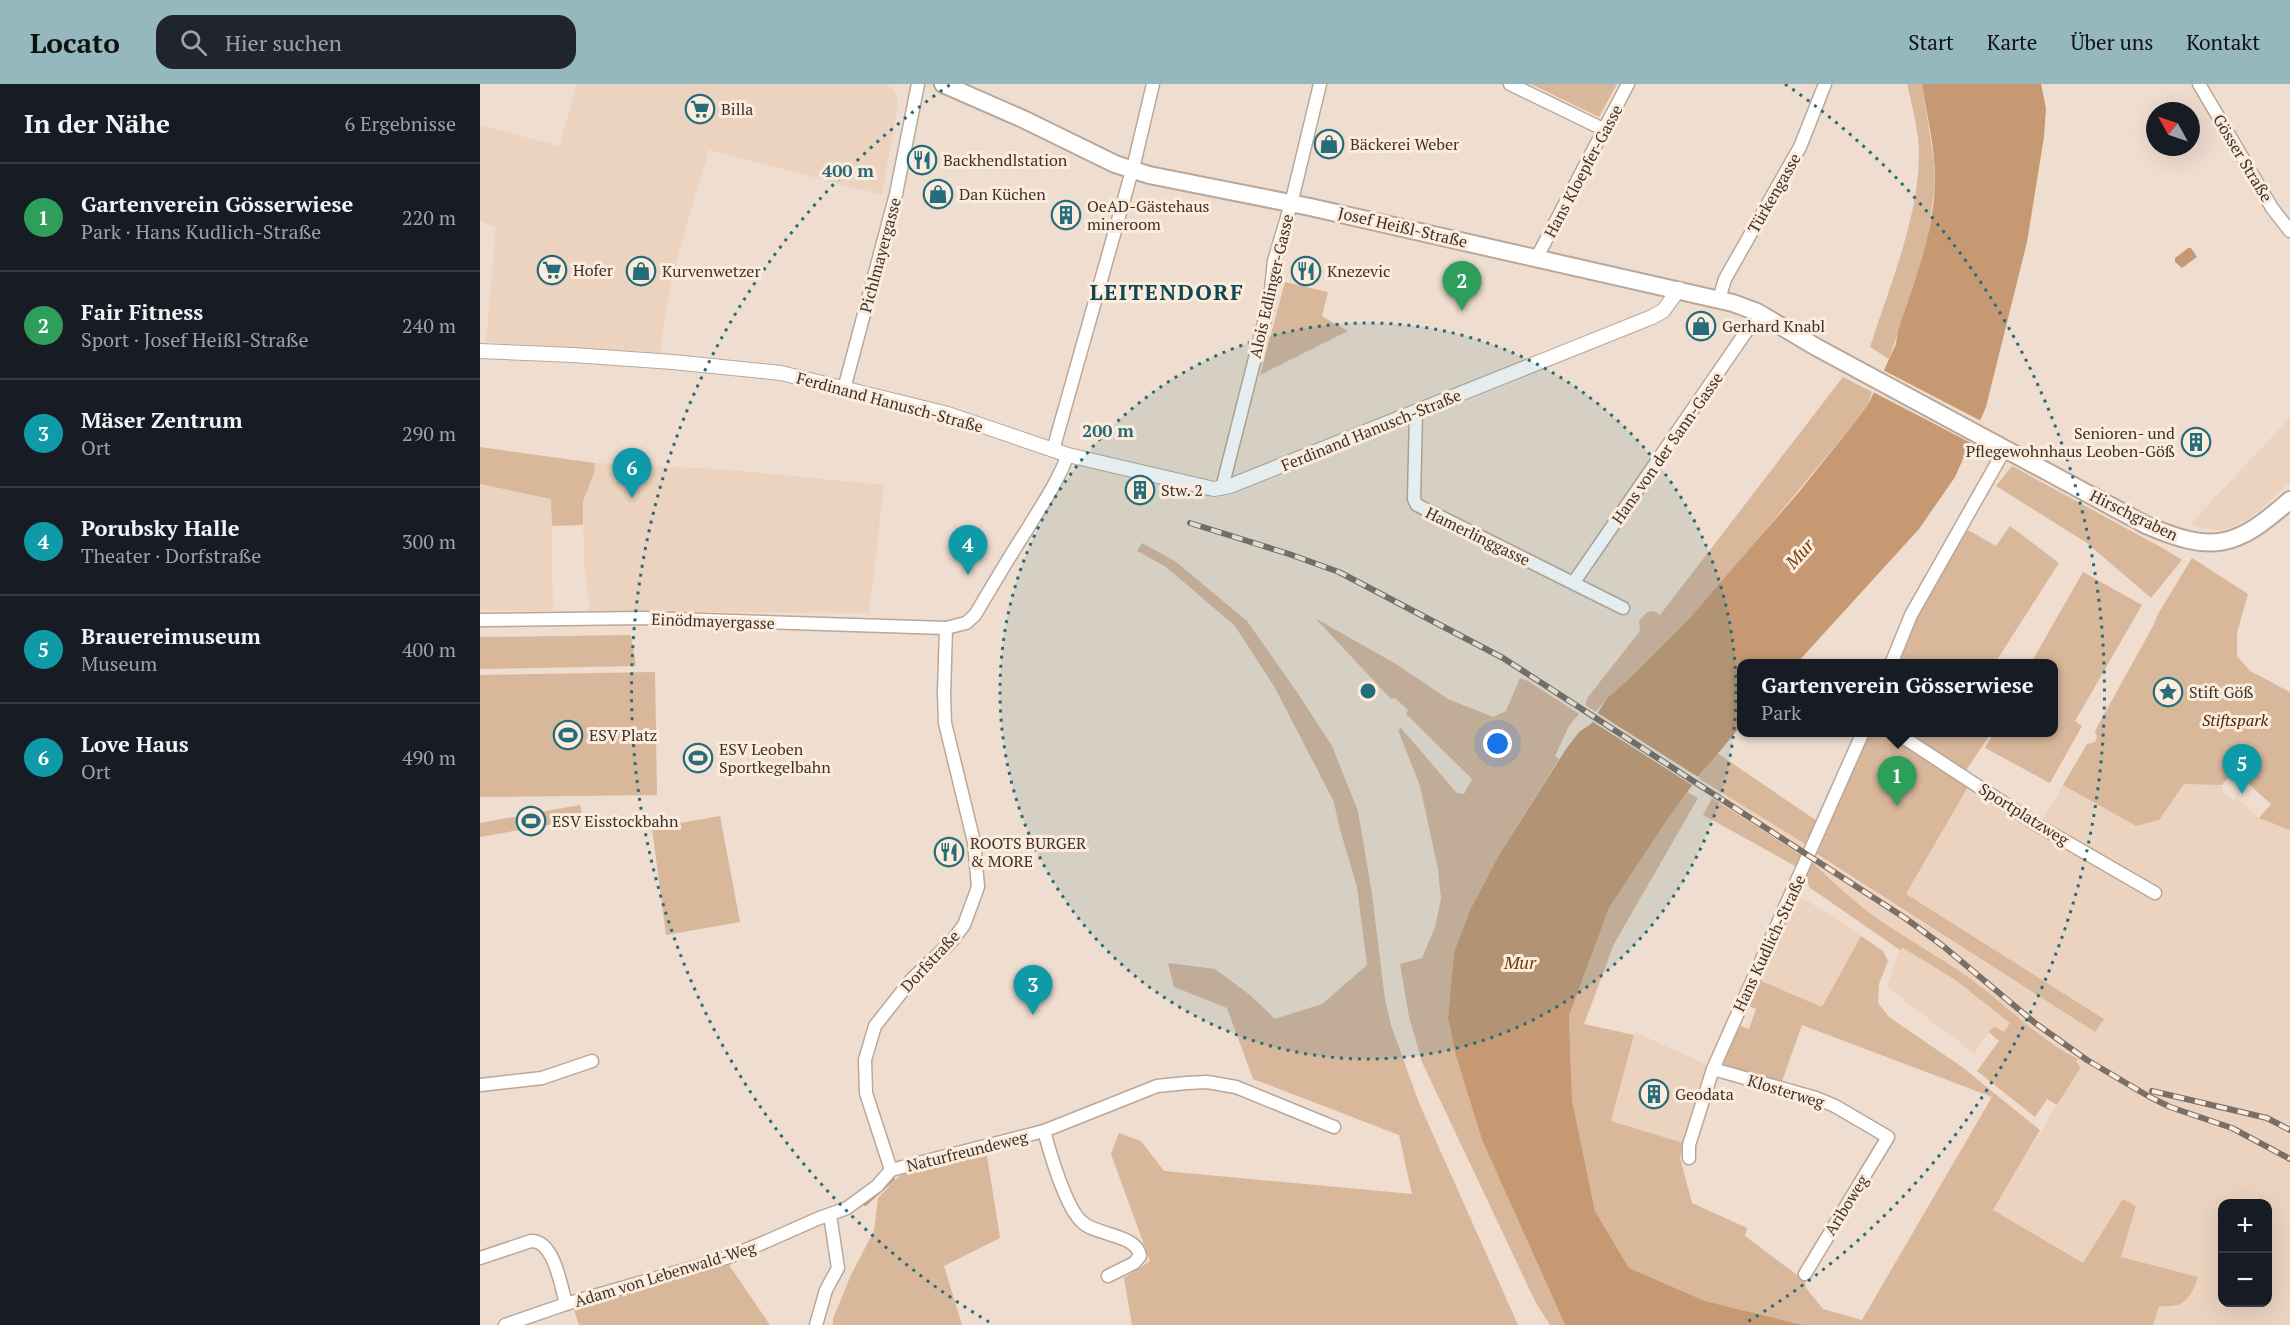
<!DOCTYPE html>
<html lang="de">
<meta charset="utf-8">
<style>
body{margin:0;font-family:"PT Serif",serif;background:#20242c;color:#f1f3f6}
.controls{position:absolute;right:18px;bottom:18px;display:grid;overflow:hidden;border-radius:12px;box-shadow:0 6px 24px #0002}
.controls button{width:54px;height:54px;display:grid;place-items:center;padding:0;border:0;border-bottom:2px solid #363941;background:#171b24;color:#f1f3f6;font:30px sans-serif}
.compass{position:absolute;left:1666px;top:18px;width:54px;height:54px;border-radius:50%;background:#171b24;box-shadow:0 6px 24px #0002;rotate:310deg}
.you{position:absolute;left:1018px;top:660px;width:21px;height:21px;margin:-15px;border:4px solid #fff;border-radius:50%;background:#1a73e8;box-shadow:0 0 0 9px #1a73e833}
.badge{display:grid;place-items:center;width:39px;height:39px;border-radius:50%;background:#95b7be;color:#fff;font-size:20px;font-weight:700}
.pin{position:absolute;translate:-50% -50px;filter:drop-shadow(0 2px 3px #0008)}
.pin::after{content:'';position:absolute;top:32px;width:21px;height:18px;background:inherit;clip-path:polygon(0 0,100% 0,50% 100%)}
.popup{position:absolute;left:1257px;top:575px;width:321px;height:78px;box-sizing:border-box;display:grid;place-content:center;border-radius:12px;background:#171b24;filter:drop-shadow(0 2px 4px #0005);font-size:20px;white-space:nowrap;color:#9ea1a6}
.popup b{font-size:22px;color:#f1f3f6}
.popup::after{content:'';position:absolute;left:50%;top:100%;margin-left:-12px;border:12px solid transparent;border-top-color:#171b24}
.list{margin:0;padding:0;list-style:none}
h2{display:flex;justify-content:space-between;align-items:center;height:78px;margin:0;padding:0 24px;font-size:26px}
h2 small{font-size:20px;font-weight:400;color:#9ea1a6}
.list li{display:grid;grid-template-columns:39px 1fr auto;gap:18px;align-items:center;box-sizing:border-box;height:108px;padding:0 24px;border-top:2px solid #363941}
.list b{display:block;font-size:22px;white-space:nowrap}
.list p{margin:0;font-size:20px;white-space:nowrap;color:#9ea1a6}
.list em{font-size:20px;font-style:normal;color:#9ea1a6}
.icon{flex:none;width:33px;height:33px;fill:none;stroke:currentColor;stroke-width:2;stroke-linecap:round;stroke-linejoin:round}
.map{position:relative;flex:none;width:1810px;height:1241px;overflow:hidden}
header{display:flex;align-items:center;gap:36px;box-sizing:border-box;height:84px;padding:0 30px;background:#95b7be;color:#111}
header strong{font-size:28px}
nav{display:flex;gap:33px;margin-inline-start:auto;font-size:21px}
.search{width:420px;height:54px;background:#20242c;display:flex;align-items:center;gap:15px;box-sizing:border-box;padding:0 21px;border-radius:18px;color:#9ea1a6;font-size:22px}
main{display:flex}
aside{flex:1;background:#171b24}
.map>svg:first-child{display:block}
.built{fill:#ebd3bf;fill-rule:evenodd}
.green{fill:#d8b79b}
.water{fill:#c79972}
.pier{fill:#efddcf}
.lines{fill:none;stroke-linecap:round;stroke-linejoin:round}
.stream{stroke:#c79972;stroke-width:4}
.minor-casing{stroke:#b9a89a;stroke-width:15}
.tertiary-casing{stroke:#b9a89a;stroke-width:16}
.secondary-casing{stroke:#b9a89a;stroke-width:20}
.minor{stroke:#fff;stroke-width:12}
.tertiary{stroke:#fff;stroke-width:14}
.secondary{stroke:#fff;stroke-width:16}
.rail-casing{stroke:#7a6f66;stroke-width:6}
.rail{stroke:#fdebdc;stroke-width:4;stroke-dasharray:11;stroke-linecap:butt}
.ring{fill:none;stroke:#256d7a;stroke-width:3;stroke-dasharray:3 6}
.labels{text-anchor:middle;stroke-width:6;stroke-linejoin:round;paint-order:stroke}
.poi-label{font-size:16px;fill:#3b342e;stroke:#fdebdc;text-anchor:start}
.street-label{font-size:16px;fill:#3b342e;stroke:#fdebdc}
.park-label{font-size:16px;font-style:italic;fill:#472807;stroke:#fdebdc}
.water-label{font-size:18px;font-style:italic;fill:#6a3e0e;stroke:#fdebdc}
.district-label{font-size:22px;font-weight:bold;letter-spacing:1.5px;fill:#0c4953;stroke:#fdebdc}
.centre{fill:#256d7a;stroke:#fdebdc;stroke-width:3}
.ring-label{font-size:18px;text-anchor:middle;font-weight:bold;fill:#256d7a;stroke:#fdebdc;stroke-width:6;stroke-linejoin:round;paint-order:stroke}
</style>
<header>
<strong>Locato</strong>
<div class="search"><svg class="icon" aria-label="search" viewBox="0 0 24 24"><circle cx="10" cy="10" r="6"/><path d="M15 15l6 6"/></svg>Hier suchen</div>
<nav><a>Start</a><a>Karte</a><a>Über uns</a><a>Kontakt</a></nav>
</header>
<main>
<aside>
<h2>In der Nähe<small>6 Ergebnisse</small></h2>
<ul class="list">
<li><span class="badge" style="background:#2e9e5b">1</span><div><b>Gartenverein Gösserwiese</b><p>Park · Hans Kudlich-Straße</p></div><em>220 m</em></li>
<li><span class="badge" style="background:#2e9e5b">2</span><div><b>Fair Fitness</b><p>Sport · Josef Heißl-Straße</p></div><em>240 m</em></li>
<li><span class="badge" style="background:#0f9aa8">3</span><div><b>Mäser Zentrum</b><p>Ort</p></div><em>290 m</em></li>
<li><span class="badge" style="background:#0f9aa8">4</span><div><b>Porubsky Halle</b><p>Theater · Dorfstraße</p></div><em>300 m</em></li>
<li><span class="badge" style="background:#0f9aa8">5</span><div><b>Brauereimuseum</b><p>Museum</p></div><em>400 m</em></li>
<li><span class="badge" style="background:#0f9aa8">6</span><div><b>Love Haus</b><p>Ort</p></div><em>490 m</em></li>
</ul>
</aside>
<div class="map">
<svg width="1810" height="1241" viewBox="0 0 1810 1241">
<rect width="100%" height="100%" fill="#efddcf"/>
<!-- built -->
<g class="built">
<polygon points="97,0 403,0 412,4 417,11 417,25 402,111 229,66 199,167 187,219 180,269 6,258 16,143 0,137 0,41 79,62"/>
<polygon points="1810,334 1810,399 1769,435 1752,443 1739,446 1719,444 1710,440"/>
<polygon points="115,379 252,386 404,401 389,529 110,527 104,478 103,417 114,389"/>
<polygon points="0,400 71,415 73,527 0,526"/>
<path d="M 1704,700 L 1742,701 L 1743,708 L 1754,716 L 1757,714 L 1779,734 L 1810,746 L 1810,1241 L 1673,1241 L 1679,1222 L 1695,1223 L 1641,1173 L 1656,1123 L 1644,1115 L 1603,1180 L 1513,1126 L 1600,983 L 1596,978 L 1598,975 L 1542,939 L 1497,899 L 1454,870 L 1409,843 L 1363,808 L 1333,778 L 1232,714 L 1238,706 L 1325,760 L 1324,763 L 1336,771 L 1615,948 L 1624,935 L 1426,810 L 1489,701 L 1557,745 L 1583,701 L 1656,742 L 1679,736 ZM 1742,1120 L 1788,1120 L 1788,1218 L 1742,1218 Z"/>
<polygon points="1317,815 1326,816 1381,852 1342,923 1279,896"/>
<polygon points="1423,864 1474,895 1530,939 1524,948 1514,942 1494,969 1407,903 1420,866"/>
<polygon points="1155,948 1229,982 1203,1059 1131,1038"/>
</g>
<!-- green -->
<g class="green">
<polygon points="1051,0 1137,0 1119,33"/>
<path d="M 1427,0 L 1442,0 L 1454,78 L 1455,101 L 1446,166 L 1409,275 L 1390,263 C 1410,200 1445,120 1438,54 C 1436,36 1431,18 1427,0 Z"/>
<polygon points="805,198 848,208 842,232 868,247 780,291"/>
<polygon points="1363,293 1392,308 1388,321 1372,342 1262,474 1207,537 1151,593 1127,614 1116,628 1105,621 1108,613 1160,547 1159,537 1167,528 1174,527 1180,531"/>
<polygon points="0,363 115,379 114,389 103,417 103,441 72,442 71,415 0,400"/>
<polygon points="1532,382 1686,466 1702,476 1671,514 1607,459 1516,402"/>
<polygon points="1530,442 1579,479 1515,579 1418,580 1432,543 1430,542 1488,446 1516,462"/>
<polygon points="662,459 695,477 767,537 817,608 852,662 878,727 892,810 905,916 911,941 939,1019 1038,1241 652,1241 644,1194 670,1177 631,1070 639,1049 661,1057 684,1087 932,1110 919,1051 773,995 747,924 694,903 688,879 735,885 770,911 795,935 842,920 887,881 877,803 859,742 854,718 795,604 755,542 686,483 657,467"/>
<polygon points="1712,474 1768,510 1757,549 1757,572 1770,587 1810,608 1810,746 1779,734 1791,720 1754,687 1742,701 1704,700 1679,736 1656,742 1583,701 1607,660 1615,658 1617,653 1615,647 1673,542 1678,530"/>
<polygon points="1603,488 1662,521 1595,637 1602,642 1570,699 1505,664 1514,649 1573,648 1573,580 1551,579"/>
<polygon points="835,534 916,580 968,615 1013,633 1026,627 1040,594 1048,597 1099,630 1089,642 1075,672 1079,675 1019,771 990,826 974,868 968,934 976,972 1002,1056 1085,1241 1070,1241 1056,1219 942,978 929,933 920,880 942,874 955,843 961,815 958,785 940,702 918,646 921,644 977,709 984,710 992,695 926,630 928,626 915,614 911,615"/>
<polygon points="151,551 156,582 0,585 0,553"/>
<polygon points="175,588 177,711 0,713 0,591"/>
<polygon points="1389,649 1406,649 1489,701 1426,810 1624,935 1615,948 1337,770"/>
<polygon points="1422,649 1511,649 1485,688"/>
<polygon points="1237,669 1337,737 1325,760 1218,694"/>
<path d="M 1207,708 L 1218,714 L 1134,860 L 1104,940 L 1154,951 L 1131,1037 L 1203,1059 L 1200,1074 L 1212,1119 L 1267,1144 L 1265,1152 L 1325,1197 L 1326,1204 L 1343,1225 L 1382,1236 L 1512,1013 L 1322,941 L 1301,1000 L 1246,983 L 1244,979 L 1258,941 L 1269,945 L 1276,925 L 1266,921 L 1279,896 L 1342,923 L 1381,852 L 1403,867 L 1408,877 L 1399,900 L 1398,919 L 1409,933 L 1482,983 L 1560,1046 L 1513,1126 L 1603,1179 L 1643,1115 L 1656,1122 L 1641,1173 L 1718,1193 C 1710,1216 1704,1224 1679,1222 L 1673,1241 L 1323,1241 L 1225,1217 L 1149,1184 L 1115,1127 L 1092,1016 L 1089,932 L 1129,824 L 1187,736 Z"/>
<polygon points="1232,714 1321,771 1317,783 1223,731"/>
<polygon points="100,721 103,735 0,753 0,739"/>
<polygon points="240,732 260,838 186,851 172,744"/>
<path d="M 1333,779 C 1357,802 1382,825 1410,843 C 1439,862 1468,878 1495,898 C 1529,924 1559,955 1598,975 L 1596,978 L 1601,983 L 1577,1021 L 1567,1015 L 1555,1033 L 1497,987 L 1519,957 L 1509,948 L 1514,942 L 1524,948 L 1530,939 L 1474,895 L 1423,864 L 1420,866 L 1329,803 L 1326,791 Z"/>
<polygon points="507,1072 520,1154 464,1182 482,1241 353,1241 353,1235 371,1191 394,1147 398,1114 418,1093 439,1083"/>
<polygon points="249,1181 290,1241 99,1241 94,1226 175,1199"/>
</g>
<!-- water -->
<g class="water">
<path d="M 1442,0 L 1561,0 L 1566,24 L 1564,53 L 1547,158 L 1506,323 L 1475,393 L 1439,445 L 1317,579 L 1261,580 L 1261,642 L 1218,693 L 1187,736 L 1129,824 L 1089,932 L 1092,1016 L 1115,1127 L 1149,1184 L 1225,1217 L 1323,1241 L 1085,1241 L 1002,1056 L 976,972 L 968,934 L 974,868 L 990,826 L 1019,771 L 1086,665 L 1099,648 L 1111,640 L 1127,614 L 1151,593 L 1207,537 L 1318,409 L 1372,342 L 1388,321 L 1416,260 L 1418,247 C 1434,199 1453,152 1455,100 C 1456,67 1447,33 1442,0 Z"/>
<polygon points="1708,164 1711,164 1717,173 1702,184 1695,178 1695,174"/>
</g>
<!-- pier -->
<g class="pier">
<polygon points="1401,285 1503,338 1493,360 1391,307"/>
<polygon points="1116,628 1218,693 1220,695 1215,703 1110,636"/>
</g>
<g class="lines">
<!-- stream -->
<polyline class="stream" points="385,1120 413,1095"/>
<!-- minor casing -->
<g class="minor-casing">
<g id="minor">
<polyline points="1030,0 1125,46"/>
<polyline points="1719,0 1792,124 1810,147"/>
<polyline points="1057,173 1148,0"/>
<polyline points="1239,215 1245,195 1320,63 1345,0"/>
<polyline points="364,305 416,110 438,0"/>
<polyline points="936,328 934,415 937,421 1143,524"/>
<polyline points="573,366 655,76 673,0"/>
<polyline points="742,404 790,215 794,177 811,120 840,0"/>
<polyline points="1094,498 1279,229"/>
<polyline points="0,536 161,534 466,544"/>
<polyline points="1411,580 1431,531 1525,365"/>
<polyline points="1415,648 1559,742 1675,809"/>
<polyline points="1233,985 1336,1014 1355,1022 1408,1053 1325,1190"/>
<polyline points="0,1001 62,994 112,977"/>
<path d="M 564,1047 C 570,1069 586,1124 602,1138 C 617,1152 657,1150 660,1172 L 654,1179 L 628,1192"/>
<polyline points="1209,1074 1209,1061 1233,985 1383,648"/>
<polyline points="411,1086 564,1047 677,1002 707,999 727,998 756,1003 854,1043"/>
<path d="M 0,1174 L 51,1157 C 74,1156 81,1202 86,1220"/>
<path d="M 25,1241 L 86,1220 L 246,1174 L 285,1158 L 337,1135 L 367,1124 L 397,1102 L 411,1086 L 386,1009 L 385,976 L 395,942 L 432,895 L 472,857 L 484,841 L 498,803 L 494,758 L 465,639 L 464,610 L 466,544 L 486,539 L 495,531 C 512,502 529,473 548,444 C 563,419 577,399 588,371"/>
<polyline points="336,1241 346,1206 358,1184 350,1131"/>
</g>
</g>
<!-- tertiary casing -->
<g class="tertiary-casing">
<polyline id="tertiary" points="0,267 93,271 193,278 301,289 468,330 588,371 734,405 750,402 1172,233 1183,227 1199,205"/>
</g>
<!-- secondary casing -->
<g class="secondary-casing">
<path id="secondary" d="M 463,0 L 543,35 L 635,80 L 669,91 L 830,123 L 1253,219 L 1277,228 L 1336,263 L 1666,441 C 1733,470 1756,464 1810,416"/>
</g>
<!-- minor -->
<use href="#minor" class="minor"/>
<!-- tertiary -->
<use href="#tertiary" class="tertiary"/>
<!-- secondary -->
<use href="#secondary" class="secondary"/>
<!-- rail casing -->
<g class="rail-casing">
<g id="rail">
<polyline points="710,439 809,470 859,488 1023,574 1425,834 1463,862 1555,939 1607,976 1668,1012 1690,1023 1752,1044 1810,1075"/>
<polyline points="1672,1007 1787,1034 1810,1046"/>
</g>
</g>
<!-- rail -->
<use href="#rail" class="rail"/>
</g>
<!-- distance rings -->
<circle cx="888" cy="607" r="368" fill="#256d7a" fill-opacity=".12"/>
<g class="ring">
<circle cx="888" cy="607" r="368"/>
<path d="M509 1238A736 736 0 0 1 471 0M1305 0A736 736 0 0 1 1267 1238"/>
</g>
<!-- icons -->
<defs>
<g id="supermarket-ring" transform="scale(1.5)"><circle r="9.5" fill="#fdebdc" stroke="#256d7a" stroke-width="1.5"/><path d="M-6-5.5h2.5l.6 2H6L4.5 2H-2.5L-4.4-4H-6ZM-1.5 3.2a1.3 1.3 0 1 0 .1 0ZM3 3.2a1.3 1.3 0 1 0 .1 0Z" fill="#256d7a"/></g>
<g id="shop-ring" transform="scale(1.5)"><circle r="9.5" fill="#fdebdc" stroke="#256d7a" stroke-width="1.5"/><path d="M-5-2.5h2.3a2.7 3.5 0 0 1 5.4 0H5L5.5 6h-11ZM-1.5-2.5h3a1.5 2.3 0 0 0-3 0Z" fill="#256d7a"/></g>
<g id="restaurant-ring" transform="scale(1.5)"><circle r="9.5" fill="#fdebdc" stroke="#256d7a" stroke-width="1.5"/><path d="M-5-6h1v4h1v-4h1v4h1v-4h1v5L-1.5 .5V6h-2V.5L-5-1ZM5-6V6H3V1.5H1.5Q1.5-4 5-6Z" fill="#256d7a"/></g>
<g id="building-ring" transform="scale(1.5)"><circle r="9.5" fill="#fdebdc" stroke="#256d7a" stroke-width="1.5"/><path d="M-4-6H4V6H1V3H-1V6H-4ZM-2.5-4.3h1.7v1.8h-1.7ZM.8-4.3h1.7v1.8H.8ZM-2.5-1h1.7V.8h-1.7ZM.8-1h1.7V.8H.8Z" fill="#256d7a"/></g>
<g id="sight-ring" transform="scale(1.5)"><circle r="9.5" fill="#fdebdc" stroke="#256d7a" stroke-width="1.5"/><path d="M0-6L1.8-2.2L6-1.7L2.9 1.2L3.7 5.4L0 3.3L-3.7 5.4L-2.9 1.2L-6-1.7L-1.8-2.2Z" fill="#256d7a"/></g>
<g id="stadium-ring" transform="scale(1.5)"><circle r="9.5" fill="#fdebdc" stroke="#256d7a" stroke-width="1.5"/><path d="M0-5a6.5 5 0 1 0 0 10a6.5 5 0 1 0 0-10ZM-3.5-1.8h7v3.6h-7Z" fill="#256d7a"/></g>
</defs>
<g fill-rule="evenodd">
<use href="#supermarket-ring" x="220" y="25"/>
<use href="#shop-ring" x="849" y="60"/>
<use href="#restaurant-ring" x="442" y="76"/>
<use href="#shop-ring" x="458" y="110"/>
<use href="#building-ring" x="586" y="131"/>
<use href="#supermarket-ring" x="72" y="186"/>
<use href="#shop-ring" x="161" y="187"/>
<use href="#restaurant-ring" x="826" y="187"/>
<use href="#shop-ring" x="1221" y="242"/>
<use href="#building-ring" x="1716" y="358"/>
<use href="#building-ring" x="660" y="406"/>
<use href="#sight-ring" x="1688" y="608"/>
<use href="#stadium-ring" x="88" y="651"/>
<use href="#stadium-ring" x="218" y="674"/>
<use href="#stadium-ring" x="51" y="737"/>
<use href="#restaurant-ring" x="469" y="768"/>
<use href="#building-ring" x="1174" y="1010"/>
</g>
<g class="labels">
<!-- poi labels -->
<g class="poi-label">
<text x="241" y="31">Billa</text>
<text x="870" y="66">Bäckerei Weber</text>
<text x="463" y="82">Backhendlstation</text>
<text x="479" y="116">Dan Küchen</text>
<text x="607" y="128">OeAD-Gästehaus<tspan x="607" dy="18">mineroom</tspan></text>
<text x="93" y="192">Hofer</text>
<text x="182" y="193">Kurvenwetzer</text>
<text x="847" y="193">Knezevic</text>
<text x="1242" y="248">Gerhard Knabl</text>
<text x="1695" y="355" text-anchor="end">Senioren- und<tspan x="1695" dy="18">Pflegewohnhaus Leoben-Göß</tspan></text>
<text x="681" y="412">Stw. 2</text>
<text x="1709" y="614">Stift Göß</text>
<text x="109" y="657">ESV Platz</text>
<text x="239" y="671">ESV Leoben<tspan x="239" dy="18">Sportkegelbahn</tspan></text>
<text x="72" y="743">ESV Eisstockbahn</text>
<text x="490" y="765">ROOTS BURGER<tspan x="490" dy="18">&amp; MORE</tspan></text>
<text x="1195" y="1016">Geodata</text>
</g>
<!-- street labels -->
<g class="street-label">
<text transform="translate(1763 74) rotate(59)" y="6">Gösser Straße</text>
<text transform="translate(1103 87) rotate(-62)" y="6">Hans Kloepfer-Gasse</text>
<text transform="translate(1294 109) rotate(-60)" y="6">Türkengasse</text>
<text transform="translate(923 143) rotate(13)" y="6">Josef Heißl-Straße</text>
<text transform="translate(400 171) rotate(-75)" y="6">Pichlmayergasse</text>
<text transform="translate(791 202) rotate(-77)" y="6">Alois Edlinger-Gasse</text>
<text transform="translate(410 318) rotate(15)" y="6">Ferdinand Hanusch-Straße</text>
<text transform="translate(891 346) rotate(-22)" y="6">Ferdinand Hanusch-Straße</text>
<text transform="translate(1187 364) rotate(-55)" y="6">Hans von der Sann-Gasse</text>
<text transform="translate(1654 431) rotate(26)" y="6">Hirschgraben</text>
<text transform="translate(998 452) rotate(26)" y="6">Hamerlinggasse</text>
<text transform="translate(233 537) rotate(2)" y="6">Einödmayergasse</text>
<text transform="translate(1544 730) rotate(32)" y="6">Sportplatzweg</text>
<text transform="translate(1289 859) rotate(-65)" y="6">Hans Kudlich-Straße</text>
<text transform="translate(450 877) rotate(-47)" y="6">Dorfstraße</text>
<text transform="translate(1306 1007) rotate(17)" y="6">Klosterweg</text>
<text transform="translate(487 1067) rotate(-14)" y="6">Naturfreundeweg</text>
<text transform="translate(1366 1121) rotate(-58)" y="6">Ariboweg</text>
<text transform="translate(185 1190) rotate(-17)" y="6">Adam von Lebenwald-Weg</text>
</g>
<!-- park labels -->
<g class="park-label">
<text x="1755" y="642">Stiftspark</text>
</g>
<!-- water labels -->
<g class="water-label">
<text transform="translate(1320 470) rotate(-48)" y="6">Mur</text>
<text x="1040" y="885">Mur</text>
</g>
<!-- district labels -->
<g class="district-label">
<text x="687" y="216">LEITENDORF</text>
</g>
</g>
<circle cx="888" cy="607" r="9" class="centre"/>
<g class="ring-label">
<text x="368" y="93">400 m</text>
<text x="628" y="353">200 m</text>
</g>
</svg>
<div class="controls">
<button>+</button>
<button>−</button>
</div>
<svg class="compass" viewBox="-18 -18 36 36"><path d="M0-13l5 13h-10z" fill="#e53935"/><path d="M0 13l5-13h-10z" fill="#9ea1a6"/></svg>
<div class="you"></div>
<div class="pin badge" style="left:1417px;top:722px;background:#2e9e5b">1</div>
<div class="popup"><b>Gartenverein Gösserwiese</b>Park</div>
<div class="pin badge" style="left:982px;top:227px;background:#2e9e5b">2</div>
<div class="pin badge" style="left:553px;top:931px;background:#0f9aa8">3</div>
<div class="pin badge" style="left:488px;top:491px;background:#0f9aa8">4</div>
<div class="pin badge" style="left:1762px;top:710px;background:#0f9aa8">5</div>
<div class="pin badge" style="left:152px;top:414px;background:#0f9aa8">6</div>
</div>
</main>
